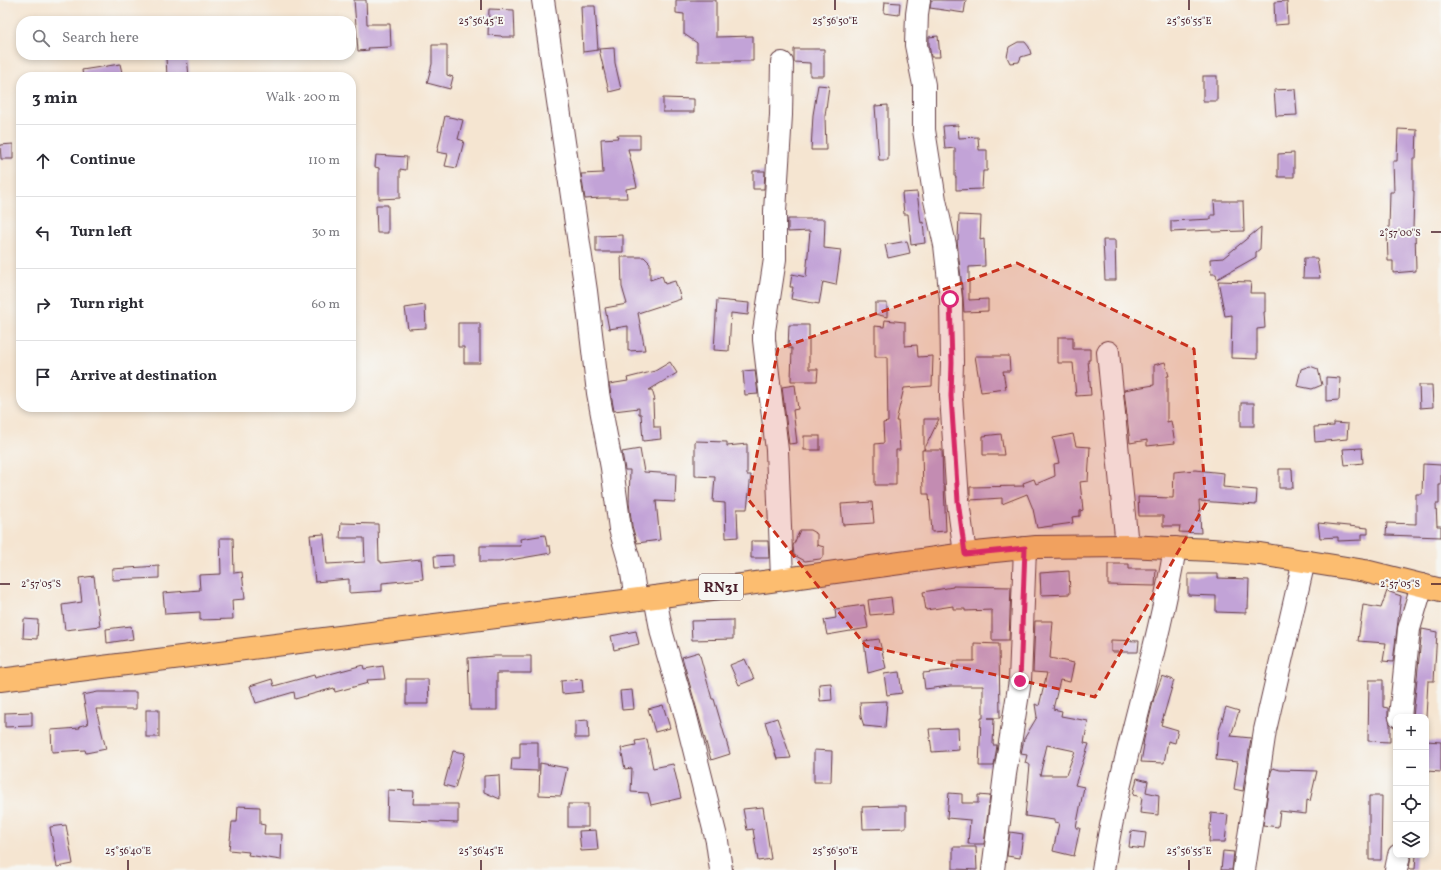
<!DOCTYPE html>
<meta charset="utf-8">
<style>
body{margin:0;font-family:Vollkorn,serif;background:#f7f7f7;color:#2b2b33}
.controls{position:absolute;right:12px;bottom:12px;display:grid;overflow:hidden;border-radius:8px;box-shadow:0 2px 6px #0003}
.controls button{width:36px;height:36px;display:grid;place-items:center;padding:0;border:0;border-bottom:1px solid #e1e1e2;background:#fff;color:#2b2b33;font:20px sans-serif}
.stop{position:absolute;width:12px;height:12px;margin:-9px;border:3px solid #db2777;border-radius:50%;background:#fff}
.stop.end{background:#db2777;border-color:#fff;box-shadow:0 1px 4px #0008}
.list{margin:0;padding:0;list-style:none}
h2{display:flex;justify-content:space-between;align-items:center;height:52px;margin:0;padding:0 16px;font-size:17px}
h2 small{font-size:13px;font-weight:400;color:#7c7c81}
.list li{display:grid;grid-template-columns:26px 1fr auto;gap:12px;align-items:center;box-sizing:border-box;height:72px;padding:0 16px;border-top:1px solid #e1e1e2}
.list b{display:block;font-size:15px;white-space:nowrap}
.list em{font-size:13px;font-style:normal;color:#7c7c81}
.icon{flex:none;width:22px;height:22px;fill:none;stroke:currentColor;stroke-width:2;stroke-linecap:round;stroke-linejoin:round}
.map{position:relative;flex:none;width:1441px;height:870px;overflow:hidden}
.search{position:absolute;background:#fff;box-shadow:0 2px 6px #0003;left:16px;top:16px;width:340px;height:44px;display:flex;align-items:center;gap:10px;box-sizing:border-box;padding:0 14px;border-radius:16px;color:#7c7c81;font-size:15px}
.panel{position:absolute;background:#fff;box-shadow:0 2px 6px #0003;left:16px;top:72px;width:340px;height:340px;border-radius:16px}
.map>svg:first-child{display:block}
.building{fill:#c2a3d7;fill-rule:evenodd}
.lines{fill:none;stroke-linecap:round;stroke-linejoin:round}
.minor-casing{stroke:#643d44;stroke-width:24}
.major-casing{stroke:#643d44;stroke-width:24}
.minor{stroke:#fff;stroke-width:22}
.major{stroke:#fcbd6f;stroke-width:22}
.route{stroke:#db2777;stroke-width:5}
.marked{fill:#c8321e;fill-opacity:0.2;stroke:#c8321e;stroke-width:3;stroke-dasharray:8 5;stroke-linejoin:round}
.ticks{fill:none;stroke:#4a1f2b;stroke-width:1.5}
.labels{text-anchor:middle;stroke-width:4;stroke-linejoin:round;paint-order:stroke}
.shield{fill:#f6f6f2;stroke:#7e6067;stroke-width:1}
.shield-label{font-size:15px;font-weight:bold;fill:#4a1f2b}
.ticks-label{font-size:10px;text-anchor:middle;fill:#4a1f2b;stroke:#f6f6f2;stroke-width:4;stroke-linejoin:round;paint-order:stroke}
</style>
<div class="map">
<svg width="1441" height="870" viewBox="0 0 1441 870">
<rect width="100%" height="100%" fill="#f6f6f2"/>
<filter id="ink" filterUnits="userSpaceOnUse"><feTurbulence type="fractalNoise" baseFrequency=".025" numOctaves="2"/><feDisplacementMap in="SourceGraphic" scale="8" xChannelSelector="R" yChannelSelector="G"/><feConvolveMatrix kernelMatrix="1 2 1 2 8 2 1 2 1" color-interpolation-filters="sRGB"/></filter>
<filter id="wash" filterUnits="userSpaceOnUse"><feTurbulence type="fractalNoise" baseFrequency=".012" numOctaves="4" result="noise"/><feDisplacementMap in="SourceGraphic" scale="16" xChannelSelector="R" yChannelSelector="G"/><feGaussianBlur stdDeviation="0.9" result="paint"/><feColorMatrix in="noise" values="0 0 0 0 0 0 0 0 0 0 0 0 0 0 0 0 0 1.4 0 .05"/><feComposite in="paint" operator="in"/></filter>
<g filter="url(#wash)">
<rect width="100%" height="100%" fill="#f5e5d1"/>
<g id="blocks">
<!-- building -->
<g class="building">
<polygon points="354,0 366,0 367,24 390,24 391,47 368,48 369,50 358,51"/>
<polygon points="676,0 716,0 716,37 753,36 753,61 697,61 697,43 684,34 684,14 676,13"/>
<polygon points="931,0 966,0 964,13 930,8"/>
<polygon points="1287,1 1288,24 1275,25 1274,2"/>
<polygon points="885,2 900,3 899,15 884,13"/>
<polygon points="581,6 595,6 598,50 583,52"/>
<polygon points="489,9 514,10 515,37 502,37 501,36 488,35"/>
<polygon points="938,36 940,57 931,57 929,44 929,37"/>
<polygon points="1018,42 1025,42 1029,47 1031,54 1021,57 1019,62 1010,63 1007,57 1009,47"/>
<polygon points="432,45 447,45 447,75 453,77 450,89 427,83 432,64"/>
<polygon points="614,48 615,63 621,89 609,92 599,49"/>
<polygon points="794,49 824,49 824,76 810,76 810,63 794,62"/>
<polygon points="187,56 189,77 167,77 166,57"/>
<polygon points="120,64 123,77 83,77 82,70"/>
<rect x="1203" y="76" width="14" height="25"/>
<polygon points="818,85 829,86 825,116 826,150 811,150 813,115"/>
<polygon points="1295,89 1297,115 1276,116 1274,90"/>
<polygon points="663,98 694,99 694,112 663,112"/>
<polygon points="888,105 888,160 879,160 875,106"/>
<polygon points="445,116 463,120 458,139 464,141 457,168 445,166 448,154 437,152"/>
<polygon points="958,125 959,138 978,137 979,150 987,150 987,171 983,171 982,189 956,190 956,177 955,177 955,148 945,149 943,126"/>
<polygon points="1398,129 1417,130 1416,158 1413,158 1413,191 1414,191 1413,229 1415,229 1416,271 1393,273 1393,261 1388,261 1387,229 1389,229 1390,192 1394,192 1393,161 1397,161"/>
<polygon points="617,135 640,135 640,149 628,149 637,187 626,189 627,198 601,198 585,199 581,174 603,173 601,139 618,138"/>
<polygon points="13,144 13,159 1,159 0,145"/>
<polygon points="1294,153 1294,177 1278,177 1278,154"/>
<polygon points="376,155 407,157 406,170 400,169 400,198 379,199 379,168 375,167"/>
<polygon points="753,171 765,171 764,189 753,189"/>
<polygon points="917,192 921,223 923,222 925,243 911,245 908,214 904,214 902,193"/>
<polygon points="1214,201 1243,201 1244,231 1212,232 1212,230 1171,232 1171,221 1211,219 1211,215 1215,215"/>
<polygon points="376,205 388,205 388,233 377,233"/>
<polygon points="959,215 981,216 980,240 984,239 985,266 969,267 969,300 988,299 988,311 964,312 963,298 957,240 958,240"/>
<polygon points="788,219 825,219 824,248 841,250 836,285 823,282 819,304 791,299 793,287 790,287 792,274 806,277 810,231 788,232"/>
<polygon points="1261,227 1260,249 1256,252 1256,257 1217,279 1216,274 1211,274 1210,259 1223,258"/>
<polygon points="623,235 623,252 596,252 596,236"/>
<polygon points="1103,240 1115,240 1116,280 1105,280"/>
<polygon points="907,241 910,253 888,258 885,245"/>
<polygon points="621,257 644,257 650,263 650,280 662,276 665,284 675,281 681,299 638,313 645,350 628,351 628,326 609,329 605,308 627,304 622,287"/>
<polygon points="1304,258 1317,258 1320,278 1303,278"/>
<polygon points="1218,281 1251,282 1250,293 1265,293 1265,312 1264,312 1265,328 1257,329 1257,359 1231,358 1232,315 1225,316"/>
<polygon points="717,300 749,303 748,315 731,313 729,351 714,350"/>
<polygon points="875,303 887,303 887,317 875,314"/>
<polygon points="425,305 426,328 408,329 405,308"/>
<polygon points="885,320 905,322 905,346 917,345 918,357 933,356 932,386 904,388 896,421 898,421 900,450 896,450 896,485 875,485 875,444 884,443 883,423 888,422 887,357 875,357 875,326 884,327"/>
<polygon points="458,323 480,323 480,363 464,363 464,347 458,347"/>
<polygon points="789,325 809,325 809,369 818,369 817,381 791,381 792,348 788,348"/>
<polygon points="1058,337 1073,337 1073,349 1090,349 1090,360 1088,360 1091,395 1076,396 1073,363 1058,363"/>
<polygon points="975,356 1009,356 1010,371 1003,371 1006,389 981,392"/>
<polygon points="670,362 677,373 649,390 652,390 655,400 653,401 654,427 660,427 661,439 643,441 641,414 639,414 639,408 614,411 609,384 628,381 627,378 655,371"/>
<polygon points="1165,362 1169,376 1167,376 1167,422 1171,421 1175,443 1147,446 1147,440 1130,443 1124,390 1154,385 1154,365"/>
<polygon points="1310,366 1318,369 1322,385 1312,389 1297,386 1301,369"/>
<polygon points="755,370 758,394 745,395 743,371"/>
<polygon points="1326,377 1340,378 1339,400 1326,401"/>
<polygon points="795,385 798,409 793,410 797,443 789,444 782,387"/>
<polygon points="1419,385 1432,385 1433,407 1420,408"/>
<rect x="1241" y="403" width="13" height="23"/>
<polygon points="924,419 939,419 924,450"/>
<polygon points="1334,423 1348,424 1347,439 1315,442 1314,427 1334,426"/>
<polygon points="1001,434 1004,455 983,455 983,436"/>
<polygon points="1073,434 1076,446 1090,447 1088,481 1080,482 1083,510 1080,511 1080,516 1072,517 1073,523 1037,528 1033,509 1027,494 1002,504 1002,498 970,500 970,487 1024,486 1023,483 1034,479 1036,484 1055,476 1054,464 1059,463 1053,438"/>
<rect x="804" y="436" width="16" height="14"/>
<polygon points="695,441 727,442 727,446 747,444 747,475 751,475 747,509 737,509 738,537 726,538 725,503 713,502 715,477 695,476"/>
<polygon points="1362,448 1363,463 1345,465 1343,449"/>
<polygon points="640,449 644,472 676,474 675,502 656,501 660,540 637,543 632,526 629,503 630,470 625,470 622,452"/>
<polygon points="922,450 942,450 943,485 944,485 946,531 932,532 929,494 923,494"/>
<polygon points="1423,464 1441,465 1441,485 1439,485 1439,504 1436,504 1437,526 1441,526 1441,537 1386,535 1387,523 1416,524 1416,494 1422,494"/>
<polygon points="1279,469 1292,469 1293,488 1279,488"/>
<polygon points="1195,470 1224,473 1223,487 1257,490 1256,505 1199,501 1201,533 1179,532 1180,526 1163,526 1163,516 1139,516 1138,497 1173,498 1174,472"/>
<polygon points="872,502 874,523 843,525 841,504"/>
<polygon points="341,523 378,524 379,561 381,561 381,563 421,559 423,579 382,583 382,591 349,593 349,579 315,582 310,535 324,534 327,564 365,562 364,538 340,538"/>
<polygon points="1318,523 1368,528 1368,534 1362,534 1362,540 1338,541 1338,537 1320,538"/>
<polygon points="800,530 810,530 817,534 817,545 824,547 824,556 820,559 805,561 794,555 793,546"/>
<polygon points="545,535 547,546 550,546 551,553 499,562 480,562 480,546 521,546 520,539"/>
<polygon points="220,538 233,538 234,573 242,572 245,599 232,600 233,619 200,620 200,612 165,614 163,593 200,590 199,575 221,574"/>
<polygon points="751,541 768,541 769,558 751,558"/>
<polygon points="453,555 453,567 435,568 434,556"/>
<polygon points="1108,564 1129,564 1129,569 1156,569 1155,586 1108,585"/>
<polygon points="159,566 159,578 112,580 112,569"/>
<polygon points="1069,571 1070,594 1041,595 1040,573"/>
<polygon points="1188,574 1218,574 1218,578 1249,579 1248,609 1246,608 1246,613 1216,612 1216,596 1188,595"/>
<polygon points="94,576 100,626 65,630 62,605 82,602 79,578"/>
<polygon points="953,586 1011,587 1009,640 992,640 992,610 965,611 965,609 953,609 953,606 926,610 923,592 953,587"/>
<polygon points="1387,591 1401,596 1393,662 1383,661 1386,643 1358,641 1363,605 1381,608"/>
<polygon points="891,597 893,613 870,615 868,600"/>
<polygon points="864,605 868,628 827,635 824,620 836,618 835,609"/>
<polygon points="24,619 38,620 37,639 23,638"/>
<polygon points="733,620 733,639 692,640 691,621"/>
<path d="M 1035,621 L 1053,621 L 1050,658 L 1074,663 L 1070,682 L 1060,680 L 1053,709 L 1062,711 L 1061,716 L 1088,721 L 1084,743 L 1089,744 L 1075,785 L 1084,787 L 1076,828 L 1080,828 L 1074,856 L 1053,851 L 1059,823 L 1054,822 L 1054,820 L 1025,816 L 1030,765 L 1025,763 L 1027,755 L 1021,754 L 1024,739 L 1037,717 L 1035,704 L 1039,706 L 1047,673 L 1033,672 ZM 1047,745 L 1075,751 L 1066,775 L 1040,775 Z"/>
<polygon points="131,626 133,639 107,643 106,629"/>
<polygon points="1422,629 1437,632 1434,681 1428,681 1426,717 1413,717"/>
<polygon points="636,631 639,644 614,650 611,636"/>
<polygon points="879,639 886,668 868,673 864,641"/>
<polygon points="1111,640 1139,641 1138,652 1111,652"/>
<polygon points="974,643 999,644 1000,718 988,718 994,718 993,745 997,745 994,766 979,766 981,718 983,718 983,686 950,686 925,689 923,673 953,670 953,661 974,661"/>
<polygon points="699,652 712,699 714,699 730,754 711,760 682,657"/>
<polygon points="495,656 531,656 531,673 497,673 497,710 470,710 468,658"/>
<polygon points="745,659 754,679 739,685 730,665"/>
<polygon points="363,665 364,669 383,666 385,679 367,680 368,683 335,692 334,688 295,699 294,692 256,703 250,686 272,679 274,686 314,675 315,678"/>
<polygon points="899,672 902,693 887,695 884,674"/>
<polygon points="1162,676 1174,680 1161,725 1178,730 1175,743 1168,741 1164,763 1141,762 1144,745 1143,745 1144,739 1154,698"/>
<polygon points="406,679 428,679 429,704 406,704"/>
<polygon points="582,679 583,692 562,694 561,681"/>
<polygon points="1369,680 1383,680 1383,707 1388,708 1388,716 1390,724 1390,742 1368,741"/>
<polygon points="831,683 832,700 820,701 819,684"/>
<polygon points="632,690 634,709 622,710 620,691"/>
<polygon points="98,692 136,692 136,709 96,709 106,749 86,753 85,750 52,752 51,730 80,728 79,726 88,724 83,695"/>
<polygon points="887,701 885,728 864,726 861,717 860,702"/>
<polygon points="663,705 670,728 655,732 648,709"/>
<polygon points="1226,707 1239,711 1231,736 1251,738 1243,791 1234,789 1238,762 1216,760 1218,734"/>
<rect x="146" y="710" width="13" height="27"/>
<polygon points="32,712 32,726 5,727 5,713"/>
<polygon points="777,718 791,758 777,759 765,722"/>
<polygon points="588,720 589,738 575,738 575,721"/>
<polygon points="958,728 959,750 932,752 929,729"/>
<polygon points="647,739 653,768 673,764 681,798 651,805 648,793 631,792 632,768 625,769 621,748 636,745 635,741"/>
<polygon points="1426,741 1441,742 1441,772 1426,771"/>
<polygon points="520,742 538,742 538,771 511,770 512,758 520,758"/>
<polygon points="814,750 832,751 831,782 814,782"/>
<polygon points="453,751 465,753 455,788 444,785"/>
<polygon points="540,763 567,768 561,796 539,795"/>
<polygon points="1273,768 1280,770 1317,771 1310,801 1307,800 1306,814 1280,811 1278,827 1263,825 1271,772"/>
<polygon points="499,775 500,799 484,792 484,776"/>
<polygon points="1137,778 1148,781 1146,792 1159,795 1158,815 1140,813 1142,797 1133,795"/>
<polygon points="388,790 414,791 413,804 458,804 458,823 387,820"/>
<polygon points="949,793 962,794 962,803 978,803 978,795 990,796 984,844 968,844 970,820 947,818"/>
<polygon points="1369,796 1382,796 1381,860 1369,860"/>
<rect x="568" y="804" width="20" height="23"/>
<polygon points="238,806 260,807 260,824 265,825 264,834 282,834 281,860 248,855 249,852 229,850 232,822 237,822"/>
<polygon points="891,806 906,806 906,828 863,829 862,807"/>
<polygon points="763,807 771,859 758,861 753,829 747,830 743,809"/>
<polygon points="1211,813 1228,815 1225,842 1209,842"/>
<polygon points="66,825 73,864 57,867 50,827"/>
<polygon points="596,830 598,850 581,851 579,831"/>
<polygon points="1131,831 1146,833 1144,849 1129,847"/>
<polygon points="1010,832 1023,834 1020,858 1007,856"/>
<polygon points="953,847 976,847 977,870 953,869"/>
<polygon points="1223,851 1234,852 1232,870 1221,870"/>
<polygon points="1411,855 1416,855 1415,869 1409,869"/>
</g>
</g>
</g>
<g filter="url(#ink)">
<use href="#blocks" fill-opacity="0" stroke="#643d44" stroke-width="1"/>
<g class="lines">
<!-- minor casing -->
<g class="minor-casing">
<g id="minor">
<polyline points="543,0 586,291 598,393 612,468 620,529 631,567 636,599"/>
<polyline points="919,0 917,14 916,45 924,85 924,130 935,200 945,245 951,299 952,362 951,396 958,501 965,554"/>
<polyline points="782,63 781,115 775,211 775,259 764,331 764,340 777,450 782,578"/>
<polyline points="1108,352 1127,546"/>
<polyline points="655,597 662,634 685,713 717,841 721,870"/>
<polyline points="1400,717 1409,629 1422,585"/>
<polyline points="993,870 1005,774 1020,681 1025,548"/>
<path d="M 1103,870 C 1120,761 1157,657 1175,548"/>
<polyline points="1244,870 1265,730 1304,561"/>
<polyline points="1396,870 1399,855"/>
</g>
</g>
<!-- major casing -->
<g class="major-casing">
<polyline id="major" points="0,680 655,597 965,554 1036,547 1127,546 1211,550 1260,554 1365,571 1441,590"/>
</g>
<!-- minor -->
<use href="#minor" class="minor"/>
<!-- major -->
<use href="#major" class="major"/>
</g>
</g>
<g class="lines" filter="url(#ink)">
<!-- route -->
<polyline class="route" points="950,299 952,362 951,396 958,501 965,554 1025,548 1020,681"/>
</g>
<!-- marked area -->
<path class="marked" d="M 1017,263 L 1194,349 L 1206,503 L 1095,697 L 866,646 L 748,499 L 778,349 Z"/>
<!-- ticks -->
<path class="ticks" d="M 481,0 L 481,10M 835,0 L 835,10M 1189,0 L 1189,10M 1431,232 L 1441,232M 0,584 L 10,584M 1431,584 L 1441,584M 128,860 L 128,870M 481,860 L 481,870M 835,860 L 835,870M 1189,860 L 1189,870"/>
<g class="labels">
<!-- shield labels -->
<rect class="shield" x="699" y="574" width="44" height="26" rx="3"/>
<g class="shield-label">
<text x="721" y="592">RN31</text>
</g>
</g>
<g class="ticks-label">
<text x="481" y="24">25°56'45"E</text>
<text x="835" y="24">25°56'50"E</text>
<text x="1189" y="24">25°56'55"E</text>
<text x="1400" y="236">2°57'00"S</text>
<text x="41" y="587">2°57'05"S</text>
<text x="1400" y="587">2°57'05"S</text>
<text x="128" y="854">25°56'40"E</text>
<text x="481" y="854">25°56'45"E</text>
<text x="835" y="854">25°56'50"E</text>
<text x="1189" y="854">25°56'55"E</text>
</g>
</svg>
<div class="controls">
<button>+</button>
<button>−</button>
<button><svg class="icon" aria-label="locate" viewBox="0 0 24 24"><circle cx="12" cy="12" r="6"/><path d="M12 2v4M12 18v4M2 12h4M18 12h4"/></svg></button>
<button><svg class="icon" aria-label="layers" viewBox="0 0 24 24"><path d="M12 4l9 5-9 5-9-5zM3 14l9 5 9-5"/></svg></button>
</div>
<div class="stop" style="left:950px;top:299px"></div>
<div class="stop end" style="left:1020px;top:681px"></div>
<div class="search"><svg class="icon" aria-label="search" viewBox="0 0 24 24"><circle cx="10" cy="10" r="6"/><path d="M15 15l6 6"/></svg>Search here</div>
<section class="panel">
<h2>3 min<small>Walk · 200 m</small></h2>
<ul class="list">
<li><svg class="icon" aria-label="ahead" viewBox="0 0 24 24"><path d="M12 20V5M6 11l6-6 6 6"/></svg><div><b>Continue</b></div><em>110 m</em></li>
<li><svg class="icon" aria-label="left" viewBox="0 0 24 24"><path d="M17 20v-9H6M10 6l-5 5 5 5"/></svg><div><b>Turn left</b></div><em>30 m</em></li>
<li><svg class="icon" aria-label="right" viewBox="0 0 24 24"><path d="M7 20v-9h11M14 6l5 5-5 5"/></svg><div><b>Turn right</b></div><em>60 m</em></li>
<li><svg class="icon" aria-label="arrive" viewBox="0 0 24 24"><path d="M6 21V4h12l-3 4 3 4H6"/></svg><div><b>Arrive at destination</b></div></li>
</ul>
</section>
</div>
